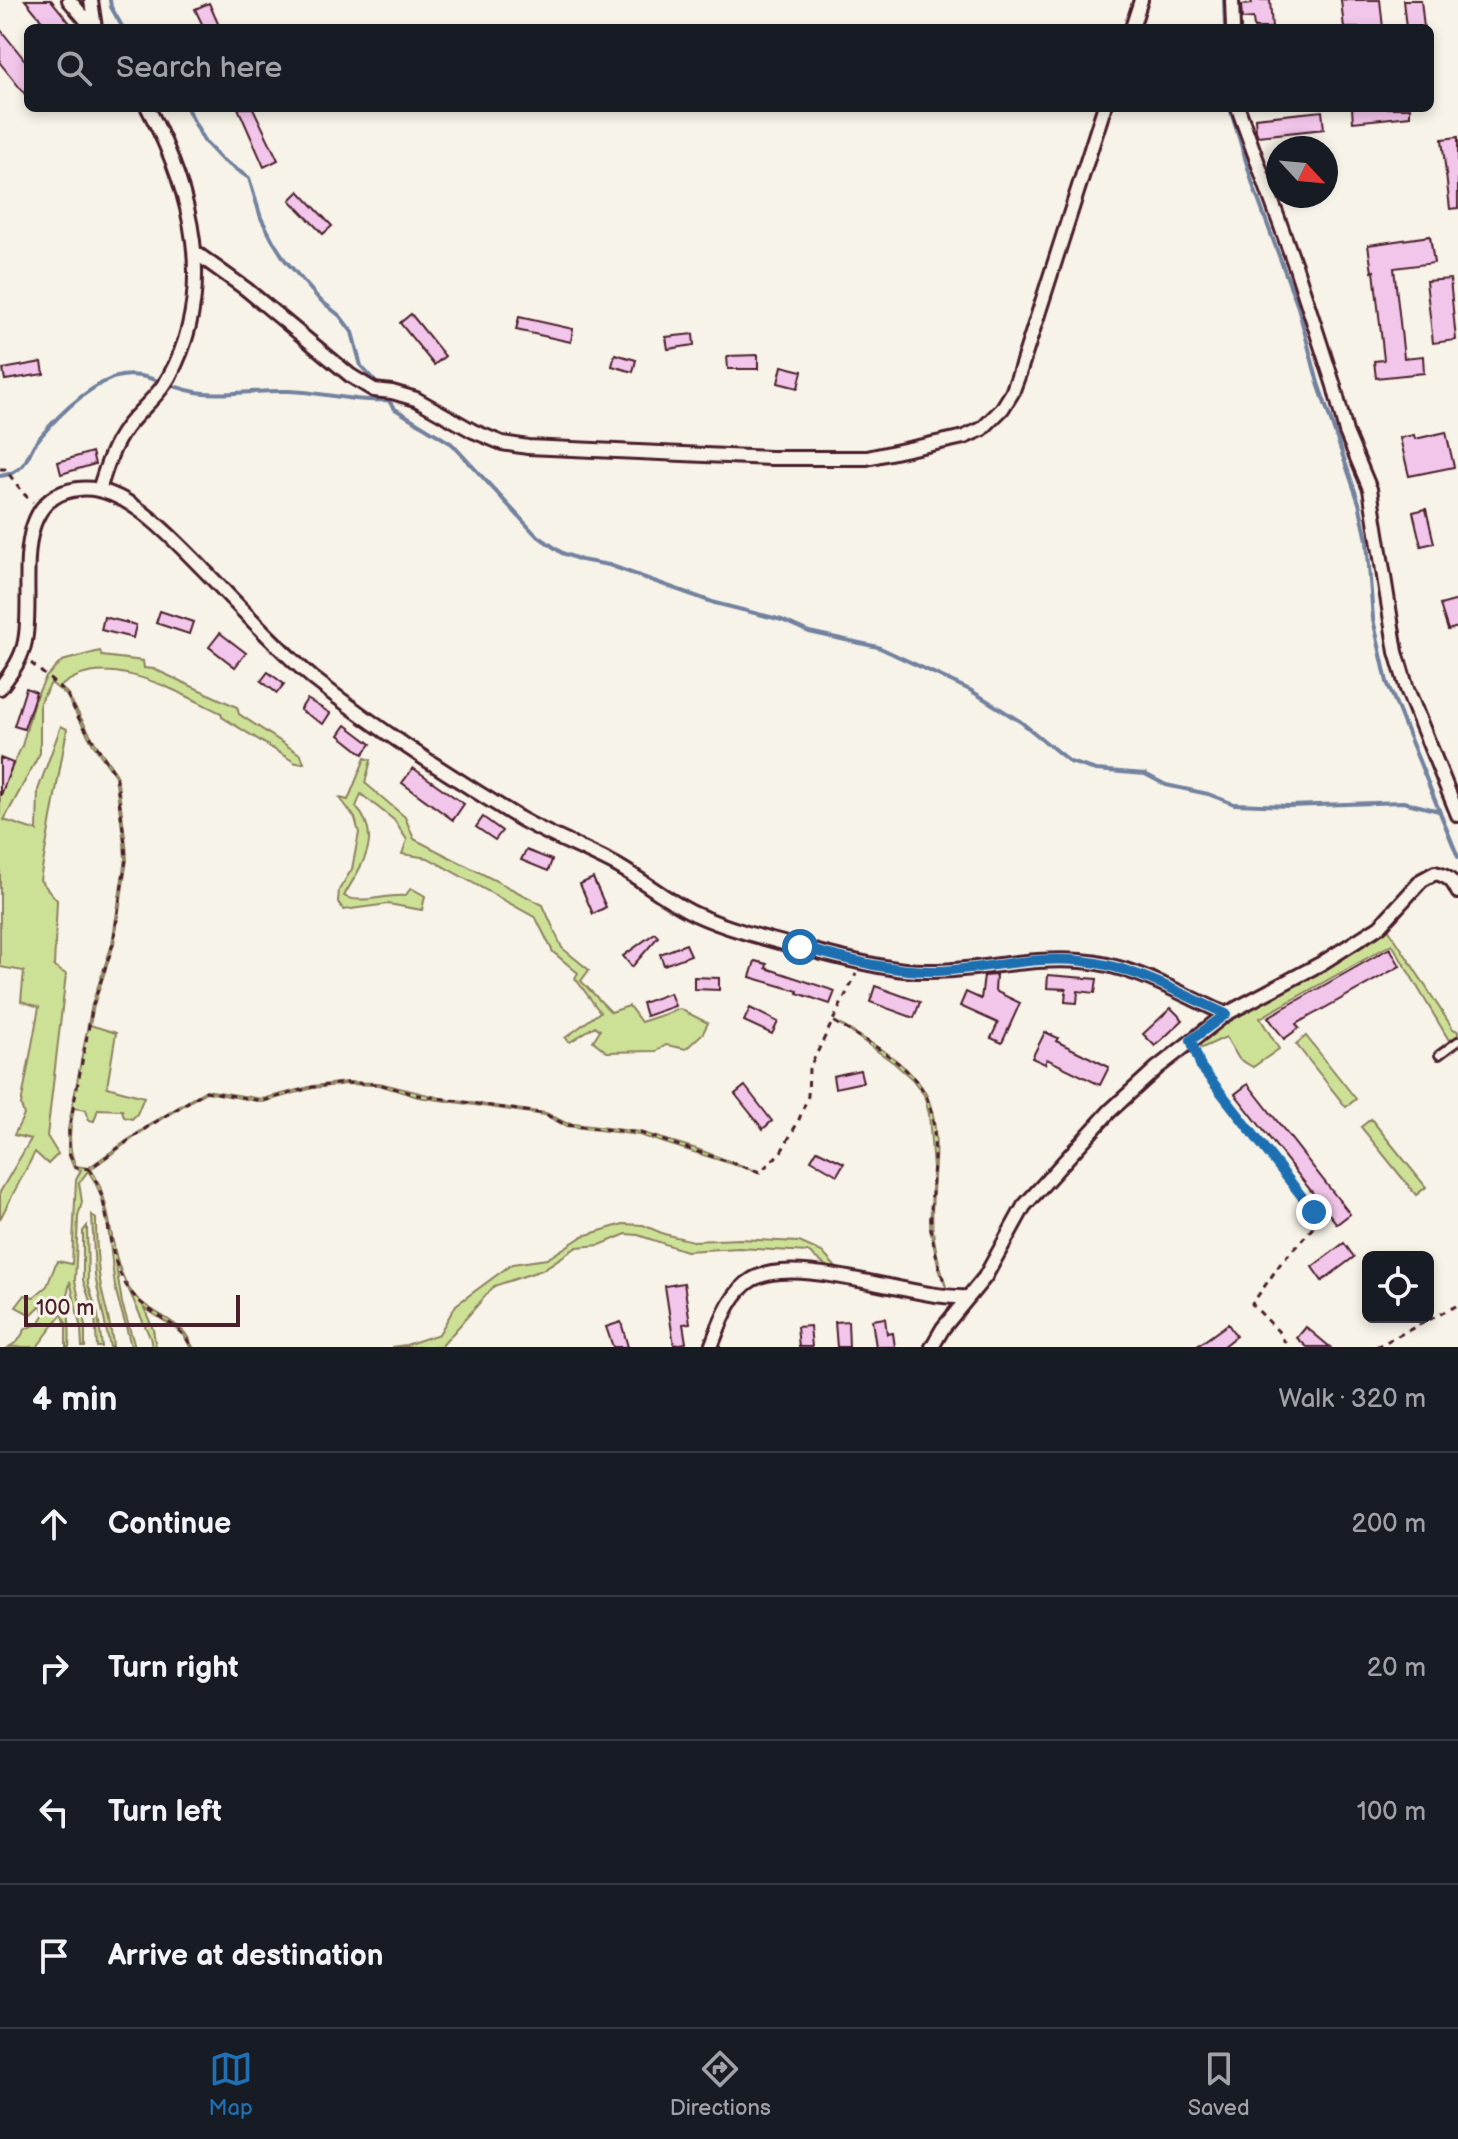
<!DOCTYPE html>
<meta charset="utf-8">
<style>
body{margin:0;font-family:"Balsamiq Sans",sans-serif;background:#242831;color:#f1f3f6}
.controls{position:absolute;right:24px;bottom:24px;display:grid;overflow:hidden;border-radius:12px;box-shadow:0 4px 12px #0003}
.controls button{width:72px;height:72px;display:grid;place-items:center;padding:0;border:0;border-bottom:2px solid #363941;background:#171b24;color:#f1f3f6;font:40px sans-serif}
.compass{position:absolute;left:1266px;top:136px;width:72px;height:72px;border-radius:50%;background:#171b24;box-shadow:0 4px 12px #0003;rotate:116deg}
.scale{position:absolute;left:24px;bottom:20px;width:216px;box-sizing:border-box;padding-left:8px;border:4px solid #4a1f2b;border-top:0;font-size:22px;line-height:28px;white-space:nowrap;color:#4a1f2b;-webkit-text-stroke:6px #f7f3e8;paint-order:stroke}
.stop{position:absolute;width:24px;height:24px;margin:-18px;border:6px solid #1f6fb2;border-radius:50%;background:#fff}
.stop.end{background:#1f6fb2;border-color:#fff;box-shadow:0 2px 8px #0008}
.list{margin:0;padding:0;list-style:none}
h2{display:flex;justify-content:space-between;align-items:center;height:104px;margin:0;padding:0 32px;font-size:34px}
h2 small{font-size:26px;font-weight:400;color:#9ea1a6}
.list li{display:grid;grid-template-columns:52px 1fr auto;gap:24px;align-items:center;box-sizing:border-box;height:144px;padding:0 32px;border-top:2px solid #363941}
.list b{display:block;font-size:30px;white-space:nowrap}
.list em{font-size:26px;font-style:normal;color:#9ea1a6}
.icon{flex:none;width:44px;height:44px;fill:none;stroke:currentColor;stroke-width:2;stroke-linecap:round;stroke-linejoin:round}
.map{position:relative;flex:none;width:1458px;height:1347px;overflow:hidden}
.search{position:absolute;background:#171b24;box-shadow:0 4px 12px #0003;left:24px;right:24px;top:24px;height:88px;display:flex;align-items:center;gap:20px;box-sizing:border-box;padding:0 28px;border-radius:12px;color:#9ea1a6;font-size:30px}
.sheet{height:680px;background:#171b24}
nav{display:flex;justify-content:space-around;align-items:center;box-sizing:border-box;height:112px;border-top:2px solid #363941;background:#171b24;font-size:22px;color:#9ea1a6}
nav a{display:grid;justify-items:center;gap:4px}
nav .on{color:#1f6fb2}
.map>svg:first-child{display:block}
.green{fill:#cde196;stroke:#8c8060;stroke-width:2}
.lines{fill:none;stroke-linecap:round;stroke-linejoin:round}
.stream{stroke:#72819e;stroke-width:4}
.building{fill:#f2c5ea;stroke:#4a1f2b;stroke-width:2}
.lane-casing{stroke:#4a1f2b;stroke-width:12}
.street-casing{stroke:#4a1f2b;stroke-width:18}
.path{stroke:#4a1f2b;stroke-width:3;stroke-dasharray:6 6;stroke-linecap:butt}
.lane{stroke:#f7f3e8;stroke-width:6}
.street{stroke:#f7f3e8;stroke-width:12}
.route{stroke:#1f6fb2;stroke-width:10}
</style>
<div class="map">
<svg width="1458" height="1347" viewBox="0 0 1458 1347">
<rect width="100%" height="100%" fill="#f7f3e8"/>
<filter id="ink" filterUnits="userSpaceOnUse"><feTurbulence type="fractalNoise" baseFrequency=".0125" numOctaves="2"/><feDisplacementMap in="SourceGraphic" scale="16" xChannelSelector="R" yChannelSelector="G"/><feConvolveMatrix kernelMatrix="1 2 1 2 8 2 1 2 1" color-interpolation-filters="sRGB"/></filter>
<g filter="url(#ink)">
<!-- green -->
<g class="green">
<path d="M 100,651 L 102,656 L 143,661 L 144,668 L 154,669 L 237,707 L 239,714 L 301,755 L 304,763 L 296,763 L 222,717 L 221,713 C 177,692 104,648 60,687 L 67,693 L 94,741 L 117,775 L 126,844 L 127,860 L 114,944 L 94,1005 L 90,1025 L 116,1033 L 107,1087 L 144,1097 L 137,1114 L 132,1119 L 124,1117 L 122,1110 L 98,1109 L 94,1121 L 89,1120 L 86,1110 L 74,1108 C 70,1128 67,1147 76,1166 L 88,1168 L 149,1125 L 206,1090 L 262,1099 L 313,1086 L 346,1082 L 379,1083 L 449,1100 L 546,1113 L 566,1123 L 640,1132 L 697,1149 L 761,1173 L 639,1135 L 566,1126 L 545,1115 L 418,1097 L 379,1085 L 346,1084 L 313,1088 L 263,1102 L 206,1092 L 150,1126 L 91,1169 C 113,1202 108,1248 126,1283 C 139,1309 165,1313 183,1331 C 188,1335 190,1342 193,1347 L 190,1347 L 183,1333 L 144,1308 L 153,1329 L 156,1347 L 152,1347 L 150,1337 L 115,1259 L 122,1303 L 135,1347 L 131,1347 C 127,1326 119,1307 115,1286 C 109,1249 111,1202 88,1171 L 79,1183 L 82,1202 L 78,1217 L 75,1281 L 85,1325 L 85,1347 L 82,1347 L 81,1329 L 70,1281 C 64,1303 72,1324 69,1347 L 66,1347 L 66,1324 L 62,1314 L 37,1347 L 9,1347 L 18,1341 L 26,1328 L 39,1324 L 44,1315 L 41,1305 L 31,1315 L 16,1307 L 25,1295 L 34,1297 L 47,1286 L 57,1261 L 72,1264 L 76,1180 L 81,1170 L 74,1168 L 68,1154 L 68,1129 L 92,1004 L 112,944 L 125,859 L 124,844 L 115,776 L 92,743 L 66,695 L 51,683 L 40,702 L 40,753 L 4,820 L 37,831 L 38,790 L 61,726 L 67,729 L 40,880 L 57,900 L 54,967 L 66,974 L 47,1136 L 58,1154 L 48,1164 L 35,1152 L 0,1219 L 0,1192 L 31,1139 L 14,1135 L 24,1115 L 21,1105 L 39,1007 L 21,1001 L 24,971 L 0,967 L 0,793 L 22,746 L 34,701 L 46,677 L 62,661 Z"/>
<path d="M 365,758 L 371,760 L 365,783 L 405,817 L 414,839 L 543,905 L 562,948 L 589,970 L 581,981 L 611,1012 L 629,1006 L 641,1022 L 680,1009 L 708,1023 L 703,1033 L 686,1049 L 666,1045 L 656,1051 L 607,1052 L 593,1041 L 600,1030 L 595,1026 L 570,1042 L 565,1038 L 600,1012 L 575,978 L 578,973 L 553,952 L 536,918 L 428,858 L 402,854 L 407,840 L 394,820 L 361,794 L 356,807 C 384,838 361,865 344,896 C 359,905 386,894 405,896 L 411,888 L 425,896 L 422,910 L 388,904 L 344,910 L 338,902 L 339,890 L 352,869 L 359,833 L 355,818 L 340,798 L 348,800 Z"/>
<polygon points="1388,928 1453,1029 1458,1031 1458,1036 1450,1042 1392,944 1260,1018 1279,1049 1253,1067 1239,1059 1226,1037 1202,1048 1197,1041 1229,1019 1377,938"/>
<path d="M 835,1021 C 865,1040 909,1061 926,1094 C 946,1134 928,1188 933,1230 C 935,1250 941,1271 947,1290 L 939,1269 L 930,1229 L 933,1169 L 929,1114 L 924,1095 L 912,1079 L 894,1063 Z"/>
<polygon points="1306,1036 1356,1099 1346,1107 1296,1044"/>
<polygon points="1371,1119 1426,1187 1416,1195 1361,1127"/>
<path d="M 92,1215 L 96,1219 C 96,1244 97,1271 103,1296 C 107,1314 112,1329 113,1347 L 110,1347 L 95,1276 Z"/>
<polygon points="623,1224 643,1225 664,1234 693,1241 740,1239 799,1242 822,1252 842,1274 834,1272 808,1252 739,1248 686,1251 638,1235 626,1234 600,1245 577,1247 542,1270 494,1286 441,1347 391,1347 406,1345 439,1334 456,1305 512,1264 547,1259 583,1236"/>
<polygon points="87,1226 88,1284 98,1315 102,1347 97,1347 95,1316 83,1280 83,1231"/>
</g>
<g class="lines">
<!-- stream -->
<g class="stream">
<polyline points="80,0 85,4"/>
<polyline points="110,0 111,7 123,28"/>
<polyline points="1224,0 1225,28"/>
<polyline points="187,108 204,141 221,159 249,178 261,218 273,241 285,260 319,299 340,316 352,332 361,366 380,387"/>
<polyline points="1230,108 1254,188 1298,307 1318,383 1359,503 1367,540 1373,619 1387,682 1458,857"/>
<polyline points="384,395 395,409 452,444 535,534 562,553 581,560 609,565 715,603 782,620 809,632 878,647 970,690 1021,722 1070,762 1096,770 1145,774 1166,785 1208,794 1234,804 1289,806 1403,802 1439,811"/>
<path d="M 0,476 C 8,475 16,472 22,466 C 27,461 30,452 34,445 C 53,420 84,389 113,378 C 143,367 172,391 203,393 C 231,395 260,390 289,391 C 323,392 350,402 387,400"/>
</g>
</g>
<!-- building -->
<g class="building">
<polygon points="25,0 51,0 74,28 48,28"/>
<polygon points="1251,0 1270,0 1272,28 1254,28 1253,18 1242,19 1241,5 1252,4"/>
<polygon points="1341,0 1380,0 1383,28 1344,28"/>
<polygon points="1403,0 1421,0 1424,28 1406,28"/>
<polygon points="209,3 220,28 204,28 195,9"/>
<polygon points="0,29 28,64 28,98 0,63"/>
<polygon points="238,108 253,108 278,160 264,167"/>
<polygon points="1352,108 1410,108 1410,116 1353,122"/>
<polygon points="1322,111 1324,129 1258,136 1256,131 1255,118"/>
<polygon points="1458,137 1458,208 1450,209 1442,139"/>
<polygon points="299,191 332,226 323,234 290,200"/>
<polygon points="1430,236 1434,263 1394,268 1404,358 1423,356 1424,373 1376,378 1374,361 1384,360 1374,271 1372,272 1368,245"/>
<polygon points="1450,279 1456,340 1433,343 1426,281"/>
<polygon points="411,314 445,356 434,365 400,323"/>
<polygon points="519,317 573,329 571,342 516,330"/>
<polygon points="693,334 694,345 668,349 666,337"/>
<polygon points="615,354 636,360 633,372 612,366"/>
<polygon points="758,355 758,369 728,369 727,356"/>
<polygon points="42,362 44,374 5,380 3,369"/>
<polygon points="782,366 802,371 798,388 778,383"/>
<polygon points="1446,432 1454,467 1409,476 1400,438 1414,435 1415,439"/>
<polygon points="92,452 95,464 61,474 58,462"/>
<polygon points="1426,509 1434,543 1421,546 1413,512"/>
<polygon points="1458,600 1458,627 1448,630 1440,605"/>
<polygon points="160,611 193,622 189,634 156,623"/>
<polygon points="104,617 136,625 133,638 101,630"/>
<polygon points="220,633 246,653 235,667 209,647"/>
<polygon points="268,672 284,684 277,693 261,681"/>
<polygon points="26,688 36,692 24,729 14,726"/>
<polygon points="307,699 330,713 323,724 300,710"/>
<polygon points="346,725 371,744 363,754 339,735"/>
<polygon points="0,758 13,763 1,795 0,795"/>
<polygon points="413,768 464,804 453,820 402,783"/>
<polygon points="483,817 502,831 495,840 476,827"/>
<polygon points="526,850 552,860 548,871 521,860"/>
<polygon points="593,878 606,907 593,914 580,884"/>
<polygon points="655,933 658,937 632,967 623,956"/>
<polygon points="686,944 691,955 664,965 660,954"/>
<polygon points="1390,948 1400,966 1296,1024 1299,1028 1284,1039 1268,1017"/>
<polygon points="755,961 767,964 766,968 835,991 830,1004 797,993 798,991 750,977"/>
<polygon points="996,975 995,991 1020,1003 1002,1043 991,1038 998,1023 960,1006 966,992 981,999 984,976"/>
<polygon points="1048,975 1097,979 1095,993 1078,991 1077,1003 1065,1002 1066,989 1047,988"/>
<polygon points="694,977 719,978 719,990 694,989"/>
<polygon points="875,986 920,1002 914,1018 870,1002"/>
<polygon points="670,993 675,1006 646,1016 642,1003"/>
<polygon points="750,1008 778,1022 772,1034 744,1021"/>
<polygon points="1171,1008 1183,1020 1155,1046 1143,1034"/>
<polygon points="1045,1032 1058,1038 1056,1041 1109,1067 1100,1085 1047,1059 1045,1064 1032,1058"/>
<polygon points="860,1070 863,1082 835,1088 833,1076"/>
<polygon points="1248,1084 1350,1214 1337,1224 1235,1094"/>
<polygon points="745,1086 772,1121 763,1129 735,1094"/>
<polygon points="817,1150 844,1163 837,1175 811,1160"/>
<polygon points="1344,1243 1354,1257 1322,1281 1312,1267"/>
<polygon points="684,1283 690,1323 683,1324 686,1343 674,1345 665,1286"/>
<polygon points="885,1318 887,1334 893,1333 895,1347 876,1347 872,1320"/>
<polygon points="848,1321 849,1347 837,1347 835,1322"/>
<polygon points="621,1322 628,1347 613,1347 606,1327"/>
<polygon points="1228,1324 1236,1336 1222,1347 1196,1347"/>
<polygon points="810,1326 812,1347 799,1347 797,1327"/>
<polygon points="1306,1327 1330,1347 1307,1347 1297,1338"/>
</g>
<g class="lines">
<!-- lane casing -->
<g class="lane-casing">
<polyline id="lane" points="1439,1055 1458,1041"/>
</g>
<!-- street casing -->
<g class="street-casing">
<g id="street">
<polyline points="69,0 93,28"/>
<polyline points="91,0 95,28"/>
<polyline points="1232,0 1233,28"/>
<polyline points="1132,28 1141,0"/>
<polyline points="1238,108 1296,268 1334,386 1346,432 1370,489 1396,652 1407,689 1458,815"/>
<polyline points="196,253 246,289 351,376 374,390 392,392 416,399 473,431 502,443 528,447 771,458 867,458 964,437 982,429 1002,409 1012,393 1019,374 1104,108"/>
<path d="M 99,490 C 106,468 112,447 126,428 C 139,410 158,397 169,377 C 217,290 192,191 148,108"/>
<path d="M 0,688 C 11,673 22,659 25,641 C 35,592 7,498 78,489 C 125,483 174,540 204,570 C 240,607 275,646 314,679 C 378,730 449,775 519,818 C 550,836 584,848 616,865 C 643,880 667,901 695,914 C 730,930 768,939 806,949 C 838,957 870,966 904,970 C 963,976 1022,956 1081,961 C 1131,964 1181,994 1226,1014"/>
<path d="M 711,1347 C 720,1324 730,1292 753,1279 C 800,1254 913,1300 968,1297"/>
<path d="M 932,1347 L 943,1328 L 985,1277 L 1024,1206 L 1110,1111 L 1157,1068 L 1226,1014 L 1322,963 L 1380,926 L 1422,880 L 1435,873 C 1448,876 1453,881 1458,892"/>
</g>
</g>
<!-- path -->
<g class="path">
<polyline points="0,469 5,469 25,495 33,502"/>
<polyline points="31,663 67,694 79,719 116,776 125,844 126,859 113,944 93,1005 69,1129 69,1153 75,1167 89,1169 149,1126 206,1091 262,1101 313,1087 346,1083 379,1084 418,1095 545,1114 566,1125 640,1133 760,1172 781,1152 798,1122 808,1096 809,1069 856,974"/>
<path d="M 834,1022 C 864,1040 907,1061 925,1094 C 943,1129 929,1190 931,1228 C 933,1246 939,1265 944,1282"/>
<polyline points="1198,1054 1201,1067 1314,1212 1319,1221 1281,1263 1252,1304 1278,1331 1288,1347"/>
<path d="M 89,1169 C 113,1203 104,1254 128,1288 C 145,1314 177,1320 192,1347"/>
<polyline points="1376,1347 1458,1305"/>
</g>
<!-- lane -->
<use href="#lane" class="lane"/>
<!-- street -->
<use href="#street" class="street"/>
</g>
</g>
<g class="lines" filter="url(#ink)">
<!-- route -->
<path class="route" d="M 800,947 C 845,959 890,972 938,971 C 986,969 1035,955 1083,961 C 1133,966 1181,994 1226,1014 L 1191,1040 L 1201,1067 L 1314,1212"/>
</g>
</svg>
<div class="controls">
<button><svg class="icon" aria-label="locate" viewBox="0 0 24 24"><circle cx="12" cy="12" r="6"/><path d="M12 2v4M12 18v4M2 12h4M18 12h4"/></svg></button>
</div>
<svg class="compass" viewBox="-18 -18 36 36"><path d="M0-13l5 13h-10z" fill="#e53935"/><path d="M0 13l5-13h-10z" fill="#9ea1a6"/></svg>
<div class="scale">100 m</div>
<div class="stop" style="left:800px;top:947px"></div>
<div class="stop end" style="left:1314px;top:1212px"></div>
<div class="search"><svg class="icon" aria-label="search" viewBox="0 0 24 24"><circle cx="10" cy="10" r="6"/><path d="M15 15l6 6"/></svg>Search here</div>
</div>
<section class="sheet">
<h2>4 min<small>Walk · 320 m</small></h2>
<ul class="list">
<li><svg class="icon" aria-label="ahead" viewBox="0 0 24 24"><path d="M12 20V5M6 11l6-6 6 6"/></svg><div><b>Continue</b></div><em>200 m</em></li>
<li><svg class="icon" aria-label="right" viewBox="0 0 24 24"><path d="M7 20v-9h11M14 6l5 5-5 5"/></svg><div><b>Turn right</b></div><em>20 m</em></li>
<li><svg class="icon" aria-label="left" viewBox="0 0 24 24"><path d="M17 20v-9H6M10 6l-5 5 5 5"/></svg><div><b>Turn left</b></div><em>100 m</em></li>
<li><svg class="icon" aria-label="arrive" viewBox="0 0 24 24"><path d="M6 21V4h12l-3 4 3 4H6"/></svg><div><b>Arrive at destination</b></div></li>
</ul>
</section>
<nav>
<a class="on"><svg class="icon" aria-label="map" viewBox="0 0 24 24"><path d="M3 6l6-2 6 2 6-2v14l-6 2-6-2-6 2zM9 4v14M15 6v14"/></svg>Map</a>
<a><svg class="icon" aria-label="directions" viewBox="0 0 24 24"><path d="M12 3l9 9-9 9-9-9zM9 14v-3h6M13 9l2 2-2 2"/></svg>Directions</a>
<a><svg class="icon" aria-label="saved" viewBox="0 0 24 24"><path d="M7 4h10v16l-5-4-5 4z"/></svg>Saved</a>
</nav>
